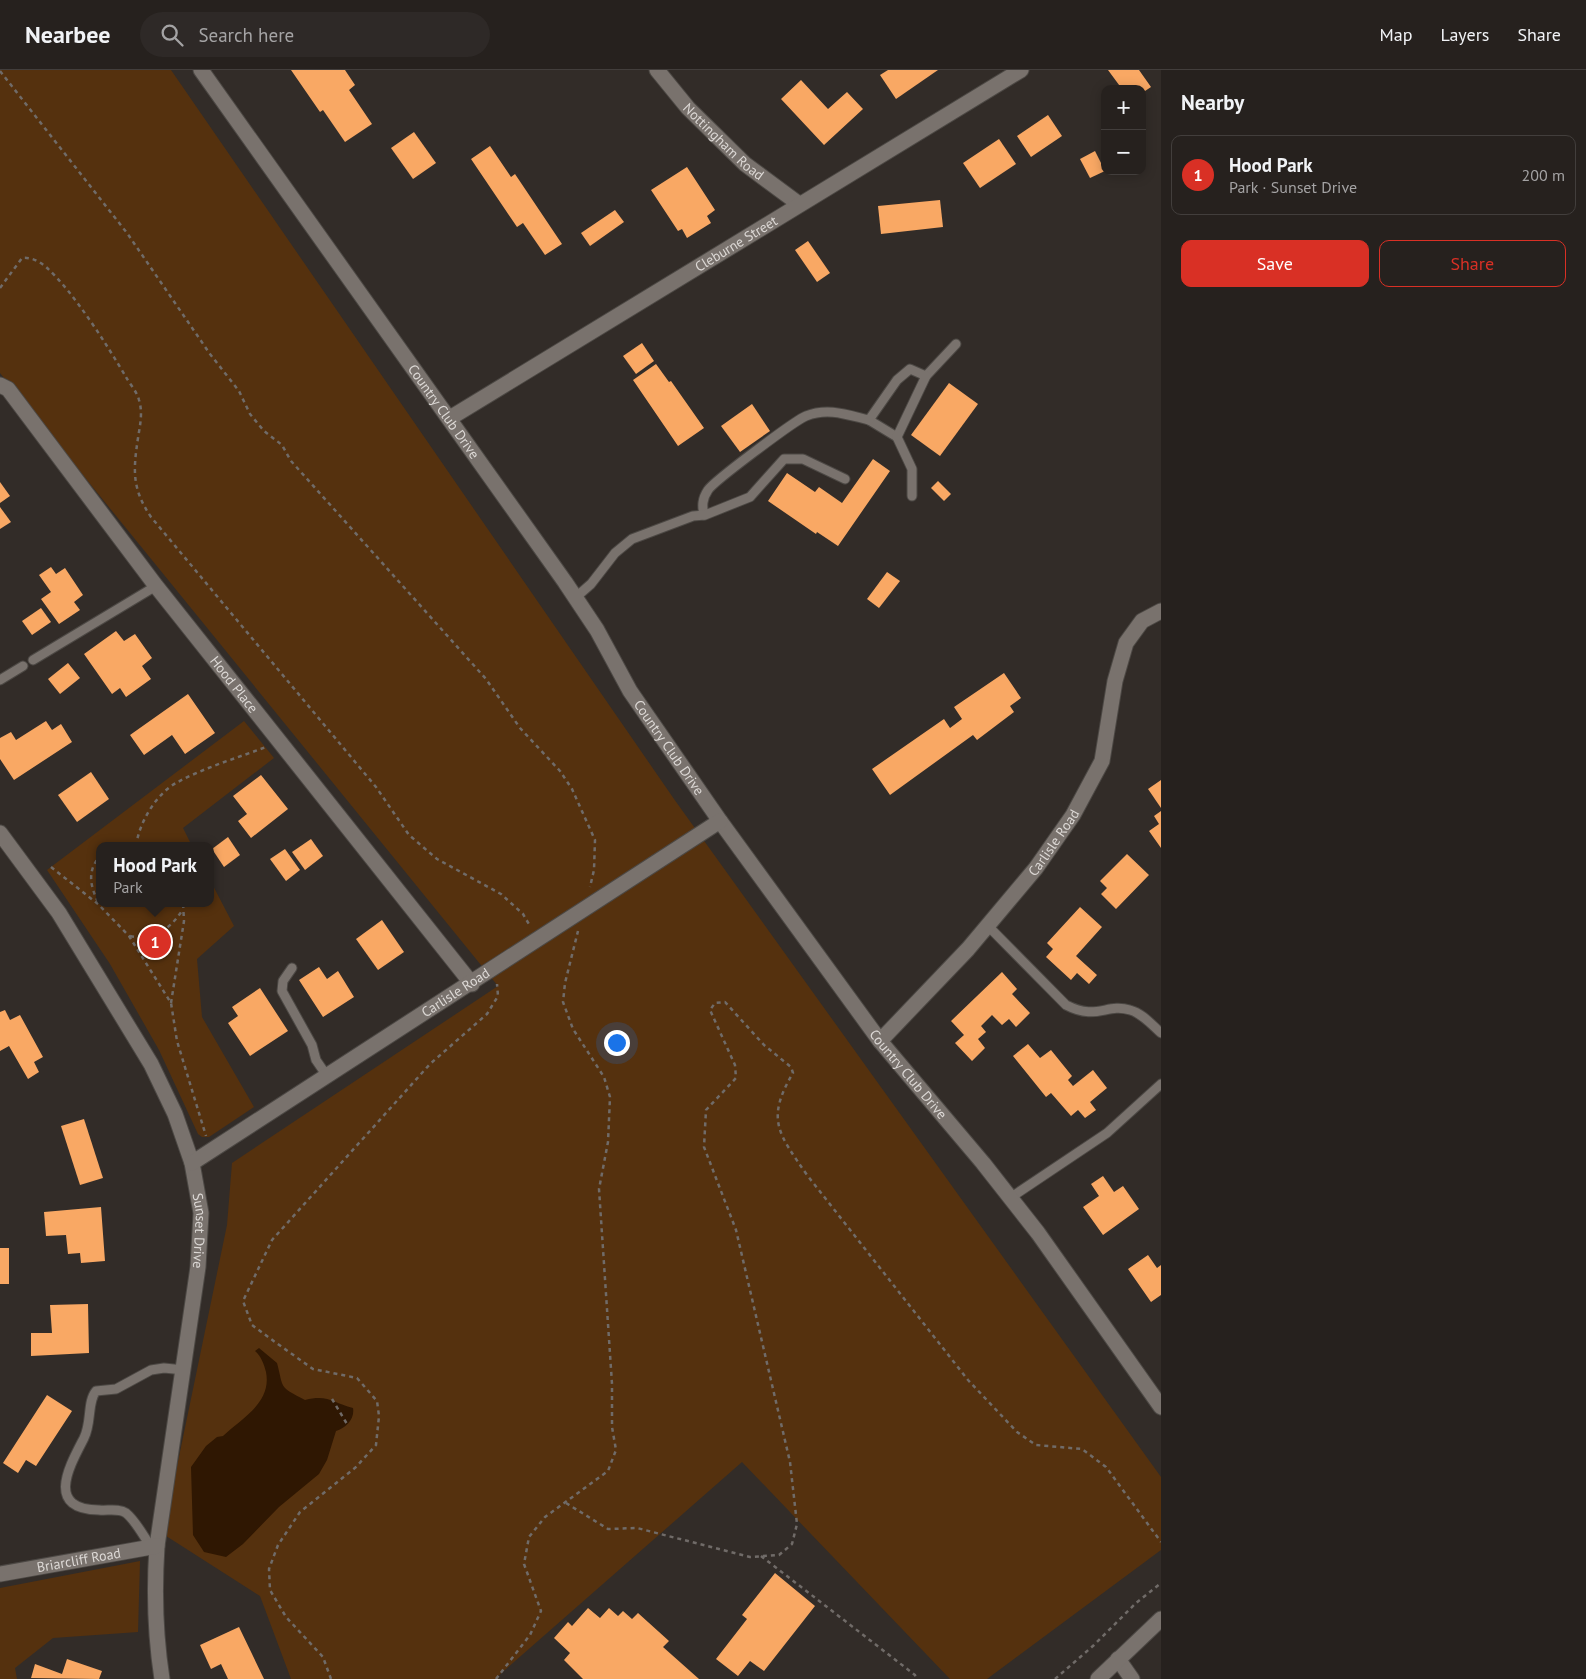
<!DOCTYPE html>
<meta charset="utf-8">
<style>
body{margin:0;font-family:"PT Sans",sans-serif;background:#2e2927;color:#f1f3f6}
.controls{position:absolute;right:15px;top:15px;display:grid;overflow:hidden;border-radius:10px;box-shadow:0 2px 12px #0003}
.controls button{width:45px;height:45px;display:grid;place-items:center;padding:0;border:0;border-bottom:1px solid #423e3c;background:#26211e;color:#f1f3f6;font:25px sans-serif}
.you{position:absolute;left:616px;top:972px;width:18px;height:18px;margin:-12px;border:4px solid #fff;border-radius:50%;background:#1a73e8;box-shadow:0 0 0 8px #1a73e833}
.badge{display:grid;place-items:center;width:32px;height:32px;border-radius:50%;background:#d93025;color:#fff;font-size:16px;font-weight:700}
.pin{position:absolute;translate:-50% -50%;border:2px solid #fff;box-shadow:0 1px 5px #0006}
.popup{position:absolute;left:96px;top:772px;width:118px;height:65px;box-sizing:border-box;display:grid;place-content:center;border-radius:10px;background:#26211e;filter:drop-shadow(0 1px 4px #0005);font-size:16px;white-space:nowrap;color:#a4a3a4}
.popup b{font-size:19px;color:#f1f3f6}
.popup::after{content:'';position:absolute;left:50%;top:100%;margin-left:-10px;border:10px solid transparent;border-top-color:#26211e}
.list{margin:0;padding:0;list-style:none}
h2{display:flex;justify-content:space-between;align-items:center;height:65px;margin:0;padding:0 20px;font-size:21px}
h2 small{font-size:16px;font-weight:400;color:#a4a3a4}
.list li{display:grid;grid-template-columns:32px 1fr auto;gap:15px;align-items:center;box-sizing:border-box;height:80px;margin:0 10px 10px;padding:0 10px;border:1px solid #423e3c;border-radius:10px}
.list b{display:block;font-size:19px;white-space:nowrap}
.list p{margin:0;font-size:16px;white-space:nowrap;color:#a4a3a4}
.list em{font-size:16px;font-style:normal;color:#a4a3a4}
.actions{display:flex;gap:10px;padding:15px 20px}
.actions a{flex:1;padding:11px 0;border:1px solid #d93025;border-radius:10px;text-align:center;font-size:18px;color:#d93025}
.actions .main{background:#d93025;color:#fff}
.icon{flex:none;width:28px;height:28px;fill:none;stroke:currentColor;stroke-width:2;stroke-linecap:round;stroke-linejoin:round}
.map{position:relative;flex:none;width:1161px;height:1609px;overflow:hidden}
header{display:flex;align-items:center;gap:30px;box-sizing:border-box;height:70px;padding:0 25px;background:#26211e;border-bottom:1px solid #423e3c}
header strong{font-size:24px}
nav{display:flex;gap:28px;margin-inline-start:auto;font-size:18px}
.search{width:350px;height:45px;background:#2e2927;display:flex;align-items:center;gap:12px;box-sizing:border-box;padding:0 18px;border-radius:28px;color:#a4a3a4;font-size:19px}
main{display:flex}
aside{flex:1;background:#26211e}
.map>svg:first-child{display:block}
.green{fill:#55310e}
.water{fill:#2f1702}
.building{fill:#f9a864}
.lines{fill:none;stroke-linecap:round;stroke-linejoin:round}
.service-casing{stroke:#4c4844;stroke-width:11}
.minor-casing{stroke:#4c4844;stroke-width:17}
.path{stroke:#706b68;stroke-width:2.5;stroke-dasharray:4 4;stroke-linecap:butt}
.service{stroke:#79726d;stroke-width:9}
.minor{stroke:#79726d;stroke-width:15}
.labels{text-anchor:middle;stroke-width:5;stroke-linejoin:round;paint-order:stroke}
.street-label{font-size:14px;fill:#dcd8d5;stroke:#181513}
</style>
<header>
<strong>Nearbee</strong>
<div class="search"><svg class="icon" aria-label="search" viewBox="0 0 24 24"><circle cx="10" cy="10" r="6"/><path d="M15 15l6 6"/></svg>Search here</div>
<nav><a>Map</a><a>Layers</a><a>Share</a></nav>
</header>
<main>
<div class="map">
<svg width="1161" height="1609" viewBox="0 0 1161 1609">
<rect width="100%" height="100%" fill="#322c28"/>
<!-- green -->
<g class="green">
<polygon points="0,0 171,0 674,729 1161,1407 1161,1480 987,1609 950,1609 742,1392 497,1607 499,1609 291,1609 260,1526 163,1464 227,1155 232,1093 498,916 0,303"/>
<polygon points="244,651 274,688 183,758 192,776 100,776 100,833 210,833 210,810 234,856 197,889 202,947 254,1037 209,1067 202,1067 198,1064 159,980 110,894 47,800"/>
<polygon points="140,1491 138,1562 53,1568 15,1598 17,1609 0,1609 0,1518"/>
</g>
<!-- water -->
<path class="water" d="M 259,1278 L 277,1293 C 284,1319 278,1316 305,1330 C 328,1324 333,1333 353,1338 C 355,1349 346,1358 336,1361 L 327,1390 L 319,1404 L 279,1437 L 243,1474 L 226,1487 L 204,1482 L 193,1465 L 191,1397 L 206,1376 L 217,1367 L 223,1366 C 242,1348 272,1333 266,1302 C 264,1294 261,1286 255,1281 Z"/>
<!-- building -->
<g class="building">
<polygon points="291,0 345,0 355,15 349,20 372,54 345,72 323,40 320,42"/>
<polygon points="888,0 938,0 896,29 880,5"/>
<polygon points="1108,0 1139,0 1151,17 1142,23 1142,19 1122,19"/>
<polygon points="801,10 828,39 847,22 863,39 824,75 781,29"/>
<polygon points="1048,45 1062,66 1031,87 1017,66"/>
<polygon points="414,62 436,93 413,109 391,78"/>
<polygon points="999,69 1016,94 980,118 963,93"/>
<polygon points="490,76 511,107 515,104 562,174 545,185 523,153 517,157 471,89"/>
<polygon points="1095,81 1105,101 1090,108 1080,89"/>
<polygon points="687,97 715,140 707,146 711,153 687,168 682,159 678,161 651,120"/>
<polygon points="940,130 943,157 881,164 878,136"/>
<polygon points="615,140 624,152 590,176 581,163"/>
<polygon points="808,171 830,203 817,212 795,180"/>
<polygon points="642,273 654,291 636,304 623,286"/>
<polygon points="656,294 669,312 671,311 704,358 678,376 633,310"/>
<polygon points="949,313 978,334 940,386 911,365"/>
<polygon points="752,334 770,361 740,382 721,356"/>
<polygon points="873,389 890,401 838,476 817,462 816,464 768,431 787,403 815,422 819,417 842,433"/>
<polygon points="938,411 951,424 944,431 931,418"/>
<polygon points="0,412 10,426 0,433"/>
<polygon points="0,437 11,452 0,459"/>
<polygon points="51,497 56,504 65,498 83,525 74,532 80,540 59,554 41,529 51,522 39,505"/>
<polygon points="887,502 900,511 879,538 867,529"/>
<polygon points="41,538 51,552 32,565 22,551"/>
<polygon points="116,561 124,571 135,564 152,588 142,596 151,609 126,627 120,618 112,624 84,584"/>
<polygon points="68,593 80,608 60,624 48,609"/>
<polygon points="1004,603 1021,628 1010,636 1014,642 977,670 973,665 890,725 872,699 944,649 950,658 962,649 954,637"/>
<polygon points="188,624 215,663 185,684 172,665 144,685 130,665"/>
<polygon points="46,651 52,660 61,654 72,672 14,710 0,689 0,668 11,662 16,670"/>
<polygon points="91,702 109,729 77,752 58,725"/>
<polygon points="261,705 288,739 251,768 238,751 247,744 233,726"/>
<polygon points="1161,710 1161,738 1148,719"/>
<polygon points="1161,741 1161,778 1149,761 1159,754 1154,746"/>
<polygon points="228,767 240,785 224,797 212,779"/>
<polygon points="311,769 323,786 305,800 292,782"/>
<polygon points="285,779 300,800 286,811 270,789"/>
<polygon points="1127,784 1149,805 1116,839 1101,824 1107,818 1100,811"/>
<polygon points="1080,837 1102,857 1076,886 1097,905 1089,914 1077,903 1071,910 1046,887 1053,879 1047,873"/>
<polygon points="382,850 404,882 378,900 356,869"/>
<polygon points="319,897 327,909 338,901 354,927 323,947 299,910"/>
<polygon points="1002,902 1017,919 1012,924 1030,943 1016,957 1009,949 1002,955 992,945 981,956 986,962 978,969 985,978 972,991 955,973 964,965 951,951"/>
<polygon points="260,918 288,961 250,986 228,953 238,946 232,937"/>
<polygon points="5,940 10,950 20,945 43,987 34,992 39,1002 28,1009 9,976 0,981 0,942"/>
<polygon points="1028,974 1040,988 1051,980 1072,1006 1068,1010 1073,1016 1093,1000 1107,1018 1090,1032 1096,1040 1085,1048 1078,1040 1071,1046 1051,1023 1046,1027 1013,986"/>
<polygon points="84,1049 103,1108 80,1115 61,1056"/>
<polygon points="1103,1106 1114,1122 1123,1116 1139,1139 1103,1165 1083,1137 1099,1126 1091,1114"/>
<polygon points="101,1137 105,1191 81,1193 80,1183 68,1184 66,1165 46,1166 44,1142"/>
<rect x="0" y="1178" width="9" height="36"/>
<polygon points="1148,1185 1157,1198 1161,1195 1161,1225 1151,1232 1128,1199"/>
<polygon points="88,1234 89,1283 31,1286 31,1263 52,1263 50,1235"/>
<polygon points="47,1325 72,1341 36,1396 26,1390 18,1403 3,1393"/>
<polygon points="775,1503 815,1536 764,1601 750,1591 738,1606 716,1589 747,1549 742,1545"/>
<polygon points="588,1538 600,1548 609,1538 618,1546 623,1541 632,1549 638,1543 669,1571 663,1577 699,1609 583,1609 564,1590 570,1583 554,1568 568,1552 572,1556"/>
<polygon points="239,1557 264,1609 228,1609 221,1594 211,1599 200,1575"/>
<polygon points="67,1589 102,1601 99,1609 31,1608 35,1594 62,1604"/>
</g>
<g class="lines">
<!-- service casing -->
<g class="service-casing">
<g id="service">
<polyline points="926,306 956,274"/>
<polyline points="869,350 897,367"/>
<path d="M 704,445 C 702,436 702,429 708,420 C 714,411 794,351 806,346 C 828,337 848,345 869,350 L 897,310 L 910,299 L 926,306 L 897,367 L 912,399 L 912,426"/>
<polyline points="575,528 591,514 615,483 632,469 693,446 705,445 750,427 784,389 803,389 845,409"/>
<polyline points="33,590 156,516"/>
<polyline points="0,610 23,596"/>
<path d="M 988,856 L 1066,935 C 1097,951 1106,933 1130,940 C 1142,943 1152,955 1161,963"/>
<polyline points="292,898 283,911 282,921 312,975 316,990 327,1006"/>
<polyline points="1010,1128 1107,1063 1161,1014"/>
<path d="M 151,1477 C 144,1467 136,1451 126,1443 C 119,1438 107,1441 99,1440 C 45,1439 69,1397 84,1368 C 92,1352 87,1332 96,1321 L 116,1319 L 151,1300 L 164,1298 L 184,1300"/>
</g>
</g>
<!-- minor casing -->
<g class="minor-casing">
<g id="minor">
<path id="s1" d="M 201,0 L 565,512 L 597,560 L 630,621 L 720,751 L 880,971 L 983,1093 L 1038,1163 L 1161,1337"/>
<path id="s2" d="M 657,0 L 688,38 L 745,94 L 799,134"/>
<path id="s3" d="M 0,315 L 8,319 L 156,516 L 472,914"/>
<path id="s4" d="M 450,348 L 1021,0"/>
<path id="s5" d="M 0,763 L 59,843 L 151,994 L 175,1044 L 192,1093 L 201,1143 L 198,1197 L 157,1476 C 154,1521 155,1564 162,1609"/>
<path id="s6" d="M 880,971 L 968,879 L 1036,798 L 1073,745 L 1102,691 L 1115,611 L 1126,573 L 1142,551 L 1161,541"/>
<path id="s7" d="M 192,1093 L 720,751"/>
<path id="s8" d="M 0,1504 L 157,1476"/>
<polyline points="1118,1589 1132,1609"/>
<polyline points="1098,1609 1161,1549"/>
</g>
</g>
<!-- path -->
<g class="path">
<polyline points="0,1 127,163 210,284 239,321 250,344 264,361 282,375 291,391 486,609 520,658 560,701 572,719 595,770 594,800 590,817"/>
<path d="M 0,218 L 22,188 C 31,187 39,191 46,197 C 73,221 107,275 126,307 C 130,314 137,322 139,330 C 143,343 140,355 138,368 C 133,401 132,419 151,447 L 376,717 L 409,765 L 437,789 L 501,824 L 523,844 L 530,856"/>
<path d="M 136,776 C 139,753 156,724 176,713 C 203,698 237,688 266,677"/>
<polyline points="51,797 98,834 129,866 171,933 177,971 206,1066"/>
<path d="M 98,832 C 90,815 87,801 100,786"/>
<path d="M 130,866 C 153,871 171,859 183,839"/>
<polyline points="171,933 184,851 183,833"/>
<polyline points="332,1329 347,1354"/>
<path d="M 566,1433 L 608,1459 L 637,1458 L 750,1487 L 779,1485 L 792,1474 L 797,1454 L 790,1392 L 736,1160 L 704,1077 L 706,1040 L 736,1008 L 735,995 L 710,940 L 715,933 L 725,932 L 764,975 L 791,997 L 793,1003 C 765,1050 779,1064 807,1105 L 968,1310 L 1017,1362 L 1036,1375 L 1082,1379 L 1106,1397 L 1161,1472"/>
<polyline points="761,1486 915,1605 916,1609"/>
<polyline points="331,1609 323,1587 286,1547 270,1520 269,1499 278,1475 300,1442 356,1397 376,1375 379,1346 377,1331 357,1308 313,1299 275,1272 252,1255 243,1231 272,1170 430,994 487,944 498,926 497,914"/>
<polyline points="496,1609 530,1565 541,1541 524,1494 529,1467 545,1447 608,1401 616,1380 612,1357 612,1314 599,1119 608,1072 610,1027 604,1007 573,959 563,932 565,913 578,861"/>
<polyline points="1055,1609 1094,1575 1136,1533 1161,1513"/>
</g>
<!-- service -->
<use href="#service" class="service"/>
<!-- minor -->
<use href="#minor" class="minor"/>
</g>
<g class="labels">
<!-- street labels -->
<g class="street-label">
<text dy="5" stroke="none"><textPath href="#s2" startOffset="98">Nottingham Road</textPath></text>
<text dy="5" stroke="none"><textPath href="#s4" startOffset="335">Cleburne Street</textPath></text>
<text dy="5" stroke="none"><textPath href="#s1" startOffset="419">Country Club Drive</textPath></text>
<text dy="5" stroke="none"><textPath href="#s3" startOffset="381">Hood Place</textPath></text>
<text dy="5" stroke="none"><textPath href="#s1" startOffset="824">Country Club Drive</textPath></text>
<text dy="5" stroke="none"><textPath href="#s6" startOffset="264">Carlisle Road</textPath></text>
<text dy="5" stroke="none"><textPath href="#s7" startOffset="314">Carlisle Road</textPath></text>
<text dy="5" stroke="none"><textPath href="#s1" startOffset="1229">Country Club Drive</textPath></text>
<text dy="5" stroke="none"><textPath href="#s5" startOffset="452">Sunset Drive</textPath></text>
<text dy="5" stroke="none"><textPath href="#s8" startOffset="80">Briarcliff Road</textPath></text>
</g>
</g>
</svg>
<div class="controls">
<button>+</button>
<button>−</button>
</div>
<div class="you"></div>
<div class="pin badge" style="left:155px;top:872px">1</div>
<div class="popup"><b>Hood Park</b>Park</div>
</div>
<aside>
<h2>Nearby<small></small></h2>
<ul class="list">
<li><span class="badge">1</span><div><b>Hood Park</b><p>Park · Sunset Drive</p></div><em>200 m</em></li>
</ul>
<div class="actions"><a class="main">Save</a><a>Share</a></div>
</aside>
</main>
